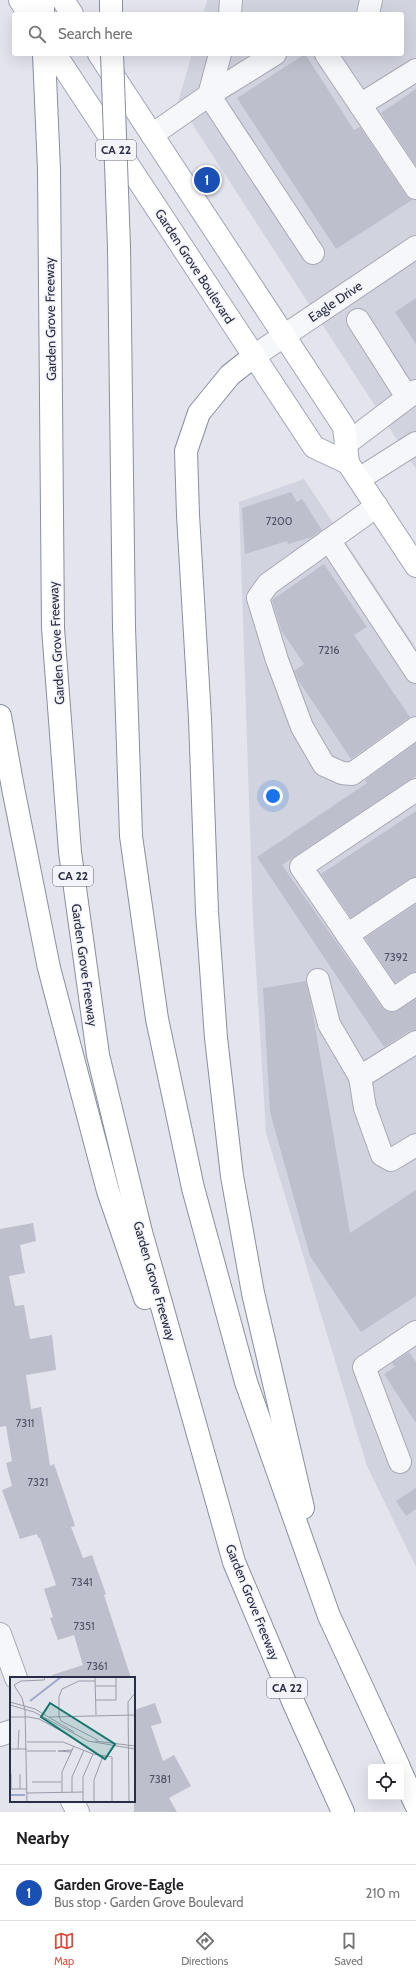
<!DOCTYPE html>
<meta charset="utf-8">
<style>
body{margin:0;font-family:Cabin,sans-serif;background:#f2f2f2;color:#202124}
.controls{position:absolute;right:12px;bottom:12px;display:grid;overflow:hidden;border-radius:4px;box-shadow:0 4px 16px #0002}
.controls button{width:36px;height:36px;display:grid;place-items:center;padding:0;border:0;border-bottom:1px solid #e0e0e0;background:#fff;color:#202124;font:20px sans-serif}
.you{position:absolute;left:273px;top:796px;width:14px;height:14px;margin:-10px;border:3px solid #fff;border-radius:50%;background:#1a73e8;box-shadow:0 0 0 6px #1a73e833}
.badge{display:grid;place-items:center;width:26px;height:26px;border-radius:50%;background:#d74e42;color:#fff;font-size:13px;font-weight:700}
.pin{position:absolute;translate:-50% -50%;border:2px solid #fff;box-shadow:0 1px 4px #0006}
.list{margin:0;padding:0;list-style:none}
h2{display:flex;justify-content:space-between;align-items:center;height:52px;margin:0;padding:0 16px;font-size:17px}
h2 small{font-size:13px;font-weight:400;color:#757577}
.list li{display:grid;grid-template-columns:26px 1fr auto;gap:12px;align-items:center;box-sizing:border-box;height:56px;padding:0 16px;border-top:1px solid #e0e0e0}
.list b{display:block;font-size:15px;white-space:nowrap}
.list p{margin:0;font-size:13px;white-space:nowrap;color:#757577}
.list em{font-size:13px;font-style:normal;color:#757577}
.icon{flex:none;width:22px;height:22px;fill:none;stroke:currentColor;stroke-width:2;stroke-linecap:round;stroke-linejoin:round}
.map{position:relative;flex:none;width:416px;height:1812px;overflow:hidden}
.search{position:absolute;background:#fff;box-shadow:0 4px 16px #0002;left:12px;right:12px;top:12px;height:44px;display:flex;align-items:center;gap:10px;box-sizing:border-box;padding:0 14px;border-radius:4px;color:#757577;font-size:15px}
.sheet{height:108px;background:#fff}
nav{display:flex;justify-content:space-around;align-items:center;box-sizing:border-box;height:56px;border-top:1px solid #e0e0e0;background:#fff;font-size:11px;color:#757577}
nav a{display:grid;justify-items:center;gap:2px}
nav .on{color:#d74e42}
.map>svg:first-child{display:block}
.built{fill:#d1d3de}
.building{fill:#bdbfcc}
.lines{fill:none;stroke-linecap:round;stroke-linejoin:round}
.minor-casing{stroke:#a7a9b7;stroke-width:24}
.major-casing{stroke:#a1a5b8;stroke-width:24}
.highway-casing{stroke:#898ea4;stroke-width:24}
.minor{stroke:#f6f7fa;stroke-width:22}
.major{stroke:#fff;stroke-width:22}
.highway{stroke:#fff;stroke-width:22}
.highway-bridge-casing{stroke:#898ea4;stroke-width:24;stroke-linecap:butt}
.highway-bridge{stroke:#fff;stroke-width:22}
.labels{text-anchor:middle;stroke-width:3;stroke-linejoin:round;paint-order:stroke}
.number-label{font-size:11px;fill:#4e5267}
.shield{fill:#f3f4f9;stroke:#66697b;stroke-width:1}
.shield-label{font-size:12px;font-weight:bold;fill:#292d45}
.street-label{font-size:13px;fill:#292d45;stroke:#f3f4f9}
.inset-river{fill:none;stroke:#9ca9ce;stroke-width:2}
.inset-road{fill:none;stroke:#999ba9;stroke-width:1}
.view{fill:#0f766e;fill-opacity:0.15;stroke:#0f766e;stroke-width:2}
.inset-edge{fill:none;stroke:#292d45;stroke-width:2}
</style>
<div class="map">
<svg width="416" height="1812" viewBox="0 0 416 1812">
<rect width="100%" height="100%" fill="#e3e4ec"/>
<!-- built -->
<g class="built">
<polygon points="207,0 416,0 416,469 178,102 192,54 402,54 402,14 203,14"/>
<polygon points="304,479 416,648 416,1567 367,1466 266,1133 253,919 239,502"/>
</g>
<!-- building -->
<g class="building">
<polygon points="305,54 354,130 360,127 406,195 412,200 336,249 237,98"/>
<polygon points="416,89 416,166 381,113"/>
<polygon points="416,298 416,344 395,312"/>
<polygon points="291,492 297,502 302,499 322,530 312,537 288,544 287,541 245,554 242,508"/>
<polygon points="324,564 367,627 354,635 410,717 351,759 298,680 294,671 304,664 281,630 272,600"/>
<polygon points="416,743 416,776 282,865 382,1007 387,1011 393,1012 416,999 416,1030 409,1031 384,1047 257,857 367,783 365,780"/>
<polygon points="416,811 416,877 409,879 351,918 321,874"/>
<polygon points="416,904 416,972 409,974 395,983 365,938"/>
<polygon points="306,981 312,1008 350,1233 416,1190 416,1296 361,1332 310,1256 270,1112 263,988"/>
<polygon points="33,1223 36,1241 20,1245 25,1273 9,1276 15,1306 24,1305 30,1339 52,1335 56,1370 26,1375 31,1409 41,1407 50,1466 54,1464 62,1487 75,1526 71,1527 83,1558 92,1555 106,1594 104,1595 131,1678 53,1678 52,1675 83,1665 74,1635 58,1640 50,1618 53,1617 44,1589 56,1585 40,1538 38,1538 37,1534 20,1539 2,1490 12,1486 6,1463 12,1461 6,1426 0,1427 0,1229"/>
<polygon points="409,1352 416,1362 416,1423 384,1374 395,1367 392,1363"/>
<polygon points="416,1488 416,1509 406,1516 396,1501"/>
<polygon points="155,1703 162,1723 151,1726 163,1761 174,1755 191,1786 169,1798 177,1812 134,1812 134,1710"/>
</g>
<g class="lines">
<!-- minor casing -->
<g class="minor-casing">
<g id="minor">
<polyline points="230,14 231,0"/>
<polyline points="368,14 371,0"/>
<polyline points="275,54 209,95 313,253"/>
<polyline points="326,54 416,188"/>
<polyline points="360,105 416,70"/>
<polyline points="152,135 209,95 220,54"/>
<polyline points="358,320 407,397"/>
<polyline points="254,356 416,247"/>
<polyline points="346,444 416,391"/>
<polyline points="359,479 416,443"/>
<polyline points="377,506 268,584 258,598 277,660 302,727 324,765 342,773 352,774 416,728"/>
<polyline points="329,540 416,672"/>
<polyline points="416,790 301,867 392,1000 416,984"/>
<polyline points="347,935 416,889"/>
<polyline points="318,980 329,1024 360,1077 365,1108 382,1155 391,1160 416,1145"/>
<polyline points="360,1077 416,1042"/>
<polyline points="400,1462 364,1367 416,1332"/>
<polyline points="0,1634 16,1678"/>
<polyline points="0,1735 11,1731"/>
<polyline points="72,1801 78,1812"/>
</g>
</g>
<!-- major casing -->
<g class="major-casing">
<g id="major">
<polyline points="20,0 29,14"/>
<polyline points="63,0 72,14"/>
<polyline points="55,54 314,447 348,463"/>
<polyline points="99,54 344,427 348,463 416,566"/>
</g>
</g>
<!-- highway casing -->
<g class="highway-casing">
<g id="highway">
<polyline points="43,0 43,14"/>
<polyline points="111,0 111,14"/>
<polyline points="44,54 49,170 53,628 70,852 98,1055 141,1232 234,1562 295,1706 343,1812"/>
<polyline points="119,247 124,627 131,836 157,1019 193,1188 246,1382 329,1616 399,1767"/>
<polyline points="254,356 230,375 199,413 186,451 188,515 200,719 207,912 216,1038 232,1176 253,1293 303,1508"/>
<polyline points="0,716 13,788 49,968 108,1191 145,1298"/>
<polyline points="401,1772 416,1805"/>
</g>
</g>
<!-- minor -->
<use href="#minor" class="minor"/>
<!-- major -->
<use href="#major" class="major"/>
<!-- highway -->
<use href="#highway" class="highway"/>
<!-- highway-bridge casing -->
<g class="highway-bridge-casing">
<polyline id="highway-bridge" points="112,54 119,247"/>
</g>
<!-- highway-bridge -->
<use href="#highway-bridge" class="highway-bridge"/>
</g>
<g class="labels">
<!-- number labels -->
<g class="number-label">
<text x="279" y="525">7200</text>
<text x="329" y="654">7216</text>
<text x="396" y="961">7392</text>
<text x="25" y="1427">7311</text>
<text x="38" y="1486">7321</text>
<text x="82" y="1586">7341</text>
<text x="84" y="1630">7351</text>
<text x="97" y="1670">7361</text>
<text x="160" y="1783">7381</text>
</g>
<!-- shield labels -->
<g class="shield">
<rect x="96" y="140" width="40" height="20" rx="3"/>
<rect x="53" y="866" width="40" height="20" rx="3"/>
<rect x="267" y="1678" width="40" height="20" rx="3"/>
</g>
<g class="shield-label">
<text x="116" y="154">CA 22</text>
<text x="73" y="880">CA 22</text>
<text x="287" y="1692">CA 22</text>
</g>
<!-- street labels -->
<g class="street-label">
<text transform="translate(195 266) rotate(57)" y="5">Garden Grove Boulevard</text>
<text transform="translate(335 301) rotate(-34)" y="5">Eagle Drive</text>
<text transform="translate(50 319) rotate(-91)" y="5">Garden Grove Freeway</text>
<text transform="translate(56 643) rotate(-93)" y="5">Garden Grove Freeway</text>
<text transform="translate(85 965) rotate(82)" y="5">Garden Grove Freeway</text>
<text transform="translate(155 1281) rotate(74)" y="5">Garden Grove Freeway</text>
<text transform="translate(253 1602) rotate(68)" y="5">Garden Grove Freeway</text>
</g>
</g>
<!-- overview -->
<g transform="translate(10 1677)">
<rect width="125" height="125" fill="#e3e4ec"/>
<path class="inset-river" d="M 20,24 L 51,0M 0,118 L 15,118"/>
<path class="inset-road" d="M 85,0 L 86,38M 4,8 L 11,4 L 34,3 L 35,0M 4,8 L 12,21 L 15,33 L 17,125M 86,9 L 106,9M 86,23 L 106,23 L 106,0M 0,25 L 25,32 L 64,55M 0,28 L 24,35 L 78,64 L 125,72M 49,39 L 49,20 L 52,12 L 69,4 L 85,4M 49,39 L 51,44 L 88,63M 0,40 L 19,40M 19,40 L 29,42 L 55,56M 39,40 L 125,38M 85,64 L 125,69M 17,65 L 53,65 L 83,77 L 102,80 L 102,125M 0,72 L 17,72M 8,72 L 9,53M 17,74 L 46,74M 61,75 L 48,74 L 62,73M 1,97 L 1,112M 10,97 L 10,112M 22,105 L 51,105M 0,112 L 17,112M 52,115 L 52,95 L 64,69M 62,115 L 62,100 L 74,73M 17,116 L 73,115M 73,125 L 73,100 L 83,77M 84,125 L 84,103 L 93,79M 119,125 L 118,25 L 125,16"/>
<path class="view" d="M 40,26 L 105,67 L 95,82 L 31,40 Z"/>
<rect width="125" height="125" class="inset-edge"/>
</g>
</svg>
<div class="controls">
<button><svg class="icon" aria-label="locate" viewBox="0 0 24 24"><circle cx="12" cy="12" r="6"/><path d="M12 2v4M12 18v4M2 12h4M18 12h4"/></svg></button>
</div>
<div class="you"></div>
<div class="pin badge" style="left:207px;top:180px;background:#1a4fb4">1</div>
<div class="search"><svg class="icon" aria-label="search" viewBox="0 0 24 24"><circle cx="10" cy="10" r="6"/><path d="M15 15l6 6"/></svg>Search here</div>
</div>
<section class="sheet">
<h2>Nearby<small></small></h2>
<ul class="list">
<li><span class="badge" style="background:#1a4fb4">1</span><div><b>Garden Grove-Eagle</b><p>Bus stop · Garden Grove Boulevard</p></div><em>210 m</em></li>
</ul>
</section>
<nav>
<a class="on"><svg class="icon" aria-label="map" viewBox="0 0 24 24"><path d="M3 6l6-2 6 2 6-2v14l-6 2-6-2-6 2zM9 4v14M15 6v14"/></svg>Map</a>
<a><svg class="icon" aria-label="directions" viewBox="0 0 24 24"><path d="M12 3l9 9-9 9-9-9zM9 14v-3h6M13 9l2 2-2 2"/></svg>Directions</a>
<a><svg class="icon" aria-label="saved" viewBox="0 0 24 24"><path d="M7 4h10v16l-5-4-5 4z"/></svg>Saved</a>
</nav>
